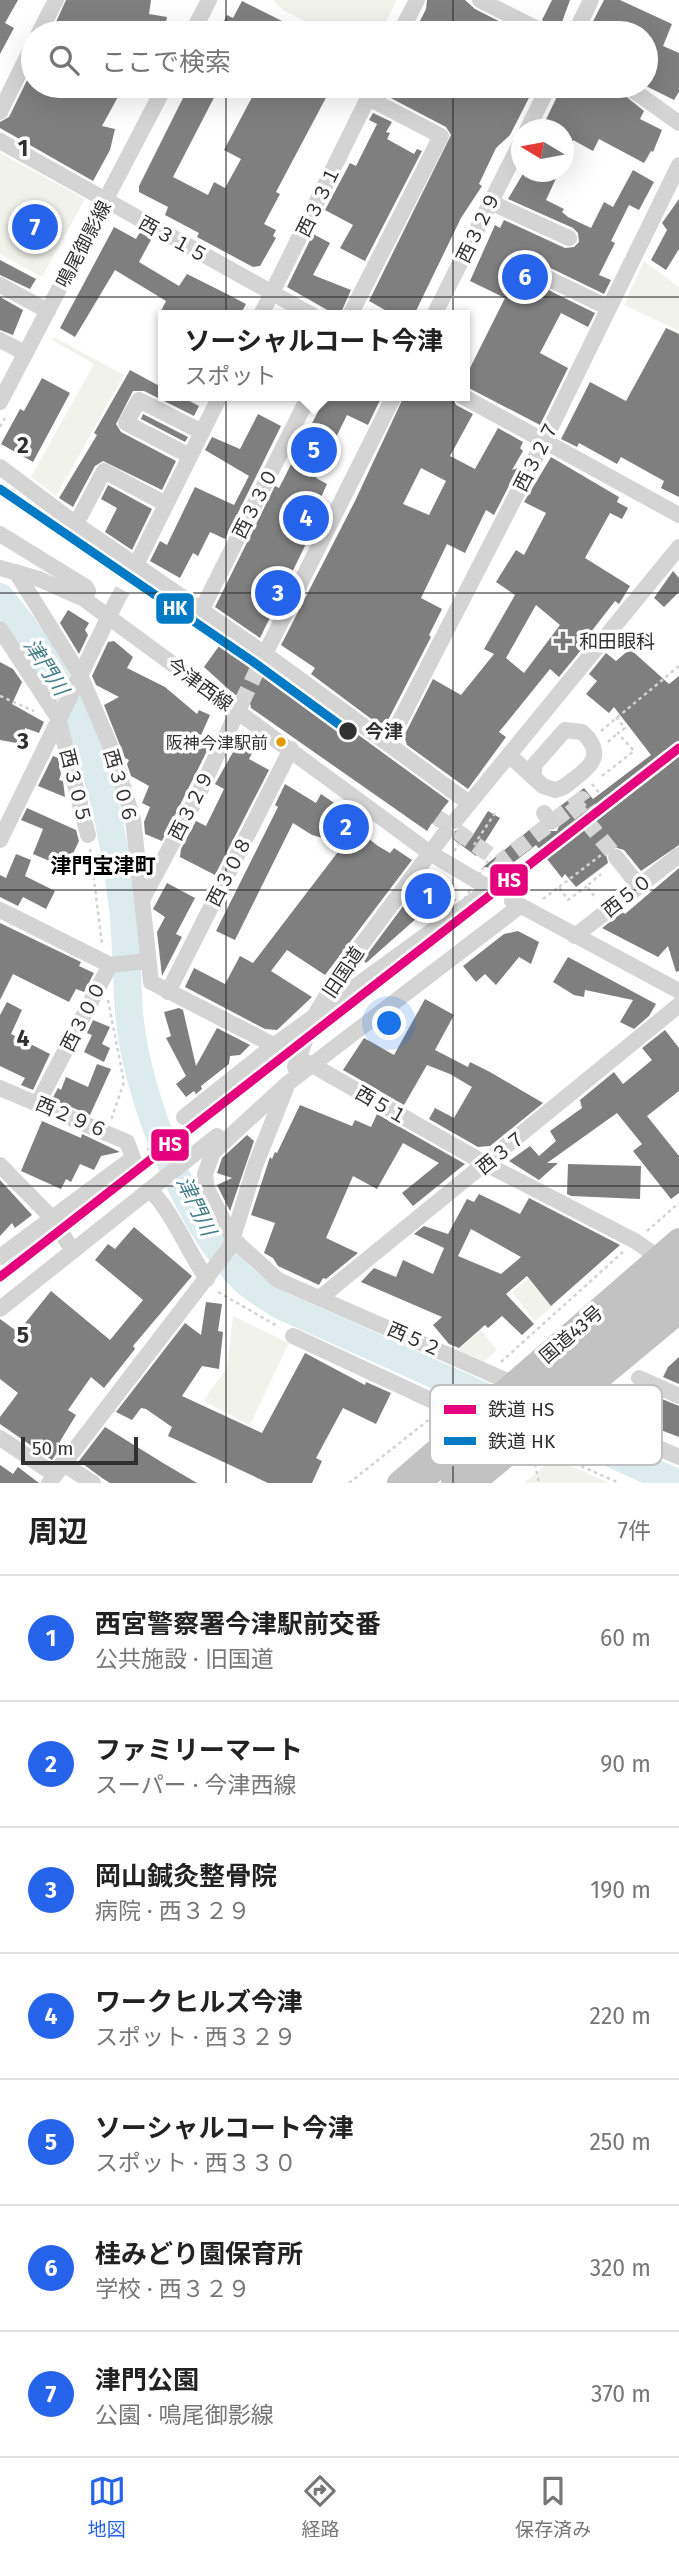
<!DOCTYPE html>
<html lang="ja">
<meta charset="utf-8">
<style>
body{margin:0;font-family:"Fira Sans","Noto Sans JP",sans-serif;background:#f6f6f6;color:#222}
.compass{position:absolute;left:511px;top:119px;width:63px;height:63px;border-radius:50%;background:#fff;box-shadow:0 7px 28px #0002;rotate:280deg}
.scale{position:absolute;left:21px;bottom:18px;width:117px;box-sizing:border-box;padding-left:7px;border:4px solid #303030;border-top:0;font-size:19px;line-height:24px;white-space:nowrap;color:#303030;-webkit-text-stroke:5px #fff;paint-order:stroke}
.you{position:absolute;left:390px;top:1024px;width:24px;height:24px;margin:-18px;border:5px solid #fff;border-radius:50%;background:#1a73e8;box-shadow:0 0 0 10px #1a73e833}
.badge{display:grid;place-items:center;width:46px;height:46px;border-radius:50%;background:#2563eb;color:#fff;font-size:23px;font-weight:700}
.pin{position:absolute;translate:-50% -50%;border:4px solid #fff;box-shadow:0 2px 7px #0006}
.popup{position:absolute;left:158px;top:310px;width:312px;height:91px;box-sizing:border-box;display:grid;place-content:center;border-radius:0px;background:#fff;filter:drop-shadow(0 2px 5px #0005);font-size:23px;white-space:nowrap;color:#767676}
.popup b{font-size:26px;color:#222}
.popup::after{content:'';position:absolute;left:50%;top:100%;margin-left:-14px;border:14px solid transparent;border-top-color:#fff}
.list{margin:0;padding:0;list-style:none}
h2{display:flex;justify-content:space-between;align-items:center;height:91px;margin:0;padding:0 28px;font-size:30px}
h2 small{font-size:23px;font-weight:400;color:#767676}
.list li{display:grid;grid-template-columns:46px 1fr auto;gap:21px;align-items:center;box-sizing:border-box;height:126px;padding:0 28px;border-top:2px solid #e0e0e0}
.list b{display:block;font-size:26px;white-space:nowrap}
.list p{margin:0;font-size:23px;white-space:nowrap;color:#767676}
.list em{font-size:23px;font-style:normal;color:#767676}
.icon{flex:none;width:38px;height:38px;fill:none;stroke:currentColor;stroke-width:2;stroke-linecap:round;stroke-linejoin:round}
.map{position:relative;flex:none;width:679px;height:1483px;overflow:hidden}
.search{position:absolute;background:#fff;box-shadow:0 7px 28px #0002;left:21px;right:21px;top:21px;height:77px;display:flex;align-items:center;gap:18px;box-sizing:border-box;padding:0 24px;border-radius:38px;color:#767676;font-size:26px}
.sheet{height:973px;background:#fff}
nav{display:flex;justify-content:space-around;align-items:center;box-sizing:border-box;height:98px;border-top:2px solid #e0e0e0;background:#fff;font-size:19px;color:#767676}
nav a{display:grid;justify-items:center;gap:4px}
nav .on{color:#2563eb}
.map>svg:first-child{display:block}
.green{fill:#f1f2ec}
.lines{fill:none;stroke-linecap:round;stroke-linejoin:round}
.river{stroke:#dbebee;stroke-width:28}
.building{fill:#7f7f7f;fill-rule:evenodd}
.minor-tunnel{stroke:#d6d6d6;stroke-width:16;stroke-dasharray:16 8;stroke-linecap:butt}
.path{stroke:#d3d3d3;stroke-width:2.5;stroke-dasharray:3.5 3.5;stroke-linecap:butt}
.minor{stroke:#d4d4d4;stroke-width:16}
.highway{stroke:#c2c2c2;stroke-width:24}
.path-bridge{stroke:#d3d3d3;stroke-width:2.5;stroke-dasharray:3.5 3.5;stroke-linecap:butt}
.highway-bridge{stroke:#c2c2c2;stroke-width:24}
.rail-1-casing{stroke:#fff;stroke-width:14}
.rail-2-casing{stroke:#fff;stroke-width:14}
.rail-1{stroke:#e5007d;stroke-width:9}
.rail-2{stroke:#007ac4;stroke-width:9}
.grid{fill:none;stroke:#303030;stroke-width:2;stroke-opacity:0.55}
.poi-dot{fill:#787878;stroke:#fff;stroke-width:2.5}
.stop-dot{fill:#303030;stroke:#fff;stroke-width:2.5}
.bus-dot{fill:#e39a05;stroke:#fff;stroke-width:2.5}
.labels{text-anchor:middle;stroke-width:7;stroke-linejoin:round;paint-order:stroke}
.bus-label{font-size:17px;fill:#303030;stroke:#fff;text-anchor:end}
.street-label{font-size:19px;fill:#303030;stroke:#fff}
.poi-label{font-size:19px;fill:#303030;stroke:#fff;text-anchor:start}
.stop-label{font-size:19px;font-weight:bold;fill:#303030;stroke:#fff;text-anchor:start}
.water-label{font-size:21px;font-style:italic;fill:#467e8a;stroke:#fff}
.neighbourhood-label{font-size:21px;font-weight:bold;fill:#000;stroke:#fff}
.key{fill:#fff;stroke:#c1c1c1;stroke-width:2}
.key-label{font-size:19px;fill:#303030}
.grid-label{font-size:23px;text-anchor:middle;font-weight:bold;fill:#303030;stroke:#fff;stroke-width:7;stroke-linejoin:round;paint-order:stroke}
.line-badge{stroke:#fff;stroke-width:2.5}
.badge-label{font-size:19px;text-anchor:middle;font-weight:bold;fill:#fff}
</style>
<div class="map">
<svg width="679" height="1483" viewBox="0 0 679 1483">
<rect width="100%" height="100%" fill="#fff"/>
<!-- green -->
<g class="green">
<polygon points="273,0 397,0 380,33 329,33 283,10"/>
<polygon points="0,153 85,199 42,277 0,254"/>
<polygon points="644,261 679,287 679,331 624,305"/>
<polygon points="54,337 124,375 56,496 31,477 94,364 52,340"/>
<polygon points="528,1279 552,1307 535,1321 512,1292"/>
<polygon points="233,1316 289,1343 250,1425 203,1401 227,1368"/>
<polygon points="480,1329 497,1350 482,1363 458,1351"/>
<polygon points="554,1458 609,1483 524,1483"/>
</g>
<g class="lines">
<!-- river -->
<path class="river" d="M 0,597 C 48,653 83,722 102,793 C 112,831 123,894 125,934 C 127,960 127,987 129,1013 C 137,1095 184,1217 241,1277 C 253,1289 266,1296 280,1305 L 677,1483"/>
</g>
<!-- building -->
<g class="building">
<polygon points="0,0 18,0 5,23 14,28 0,54"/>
<polygon points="66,0 151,0 149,14 167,17 164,33 78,33 71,29 69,33 51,33"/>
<polygon points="427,0 465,0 475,9 522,33 414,33 426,9"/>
<polygon points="552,0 570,0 558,33 542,20"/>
<polygon points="604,0 620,0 672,24 663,46 679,53 679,92 674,100 646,86 646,33 587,33"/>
<polygon points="242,1 306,33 218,33 227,15 233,18"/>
<polygon points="33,68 33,86 120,86 116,93 119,95 102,126 115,129 110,150 93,181 0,128 0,122 9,117"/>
<polygon points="189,86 220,86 173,177 208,195 214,182 225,188 241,159 224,150 258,86 318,86 329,92 276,192 280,194 264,224 276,230 273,236 276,238 260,266 253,267 197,237 199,233 165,215 168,207 139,192 139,186"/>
<polygon points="390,86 535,86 510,135 496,148 479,184 482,186 461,218 414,315 394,315 369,301 451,135 446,127 385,95"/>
<polygon points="562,86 610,86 617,89 644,111 640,119 662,130 653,152 651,151 644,163 599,139 593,151 573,140 564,162 564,130 541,130"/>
<polygon points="373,113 392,122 386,132 390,133 387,139 414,154 417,149 422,151 365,261 340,248 353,225 325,210 350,163 356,166 377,124 369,120"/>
<polygon points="633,170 654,182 639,210 629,205 611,241 615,243 599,275 611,280 604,294 538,262 528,262 523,267 528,280 595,313 588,327 561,313 540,353 568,368 540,425 465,386 465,378 505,298 470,281 495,225 500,228 504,220 565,248 574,247 579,242 578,233 573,228 508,199 524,172 559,172 546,200 564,209 562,212 568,217 591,228 604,202 613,207"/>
<polygon points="679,199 679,249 666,270 651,260 667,230 662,223"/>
<polygon points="114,227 136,239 140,232 152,238 139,262 179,286 187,274 225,293 246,304 240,315 159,315 166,301 115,270 75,337 60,328"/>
<polygon points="313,234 330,243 313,275 351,290 340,315 326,315 329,311 287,287"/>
<polygon points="0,260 36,279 30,289 0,275"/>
<polygon points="0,297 23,310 13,335 0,330"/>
<polygon points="666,328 679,334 679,497 661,488 664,481 621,457 617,464 579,443 577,447 561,439 590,382 626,401"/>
<polygon points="130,370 163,388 159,396 180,396 199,406 194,416 144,391 133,391 116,424 121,432 176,461 162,490 103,461 95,466 73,507 59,498 97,435 94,433"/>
<polygon points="42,378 70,393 33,462 1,444 20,409 24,411"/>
<polygon points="326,396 382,396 368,425 347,415 316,478 327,484 316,508 322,511 260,638 215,607 275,486 279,488"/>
<path d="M 404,396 L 452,396 L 456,405 L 473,414 L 450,456 L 475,469 L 498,428 L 523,442 L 520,448 L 523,451 L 512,470 L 518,468 L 494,515 L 486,510 L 465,553 L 447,544 L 421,598 L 442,609 L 429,635 L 431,637 L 387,722 L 378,724 L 311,674 L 315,668 L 281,645 L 355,501 ZM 421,468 L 446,481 L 429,515 L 403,504 Z"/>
<polygon points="143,414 188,437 185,442 141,419"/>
<polygon points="258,414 281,426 225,539 210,532 198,556 193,553 180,578 150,561 160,541 167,545 195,487 234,505 249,476 205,450 212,437 240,449"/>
<path d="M 551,457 L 619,497 L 617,502 L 628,508 L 622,519 L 610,513 L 585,558 L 630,586 L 619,604 L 615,601 L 587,637 L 590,639 L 559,677 L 550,669 L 499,732 L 506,737 L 468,789 L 407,745 L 404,736 L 433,679 L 461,695 L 494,654 L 484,649 L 515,595 L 496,582 L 516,550 L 524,555 L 546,513 L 524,502 ZM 536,605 L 560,625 L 524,673 L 506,658 Z"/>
<polygon points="108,485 152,509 132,550 105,532 117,508 101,499"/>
<polygon points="673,571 679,578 679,592 664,607 654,598"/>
<polygon points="68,610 89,623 85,630 88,635 79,654 60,623"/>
<polygon points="224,639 252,657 251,663 256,671 268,669 449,801 441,811 446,815 445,823 437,827 432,823 427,831 251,708 249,698 241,694 235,695 204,667"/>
<polygon points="114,641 133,657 127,668 165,687 197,714 199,710 210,715 198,742 209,747 162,841 145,834 144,822 150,807 142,803 149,786 131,776 127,764 129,760 125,758 104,705 119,697 96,685 92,676 108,642"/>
<polygon points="630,649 669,684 679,676 679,845 641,871 624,850 614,847 606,854 608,863 576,887 565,874 562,878 536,845 505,869 483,867 538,823 546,831 557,831 561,821 555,810 584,788 593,799 651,755 614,707 609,713 586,694 597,681 589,674 606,653 616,661"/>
<polygon points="0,662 13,669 22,682 12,704 44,722 39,733 25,728 22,744 0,740"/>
<polygon points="241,738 256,746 249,759 269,770 215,875 180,857 181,849 196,821 206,826 224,789 215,784"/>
<polygon points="53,756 58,758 61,774 59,780 63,781 65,797 38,786"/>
<polygon points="285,784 316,803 321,794 346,811 345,814 355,820 351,825 378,846 390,853 394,848 412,860 325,975 287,950 271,971 312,997 277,1030 265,1029 185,987 194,968 225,984 240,956 253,963 344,844 312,835 293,823 235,940 216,931 278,807 275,805"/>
<polygon points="27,808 76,830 79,841 66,868 33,854 43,829 21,820"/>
<polygon points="488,811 500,818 476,856 453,839 455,831 463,828 473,835"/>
<polygon points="16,854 31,860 25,876 55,891 46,909 23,897 18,906 0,897 0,875 6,878"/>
<polygon points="679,868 679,971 676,972 668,946 658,957 602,928 623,912 625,914"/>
<polygon points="424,878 456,900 432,918 427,909 366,963 363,960"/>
<polygon points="167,883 195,898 176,934 182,937 162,976 157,932 165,917 153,909"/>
<polygon points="0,923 81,962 79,966 94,973 84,992 76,989 69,1002 13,974 0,1000"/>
<polygon points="518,931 539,942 531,964 519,957 496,985 485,974 476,982 463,966 504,934"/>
<polygon points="568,957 656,1004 649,1016 634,1029 620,1022 633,1000 585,990 584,997 574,995 553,982"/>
<polygon points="425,999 454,1015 435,1050 468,1067 470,1062 490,1072 543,1103 490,1146 478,1147 429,1119 435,1108 454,1118 472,1087 450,1074 427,1065 404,1105 343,1070 364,1038 394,1055"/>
<polygon points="7,1002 22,1010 11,1034 50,1054 33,1090 21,1085 25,1078 0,1066 0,1015"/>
<polygon points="179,1008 183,1010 196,1066 217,1028 250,1045 240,1055 230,1056 229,1064 201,1086 202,1089 196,1094 194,1091 186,1097 176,1084 186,1076 166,1038 171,1036 164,1012"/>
<polygon points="93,1020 110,1027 102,1044 110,1048 104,1062 84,1052 92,1035 87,1033"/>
<polygon points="665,1030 679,1048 679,1091 647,1116 679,1156 679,1193 671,1199 633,1151 642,1144 617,1113 547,1163 558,1163 539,1180 509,1161 530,1146 539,1156 556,1141 550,1131 582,1108 580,1100 614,1072 623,1084 652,1060 642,1048"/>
<polygon points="97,1064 111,1069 90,1115 52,1099 58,1088 61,1090 66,1077 88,1087"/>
<polygon points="300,1105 352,1126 355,1120 371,1127 377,1114 465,1164 413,1206 402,1193 439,1163 403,1143 377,1189 353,1176 326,1238 358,1253 326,1279 323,1278 319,1285 278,1266 273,1258 264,1253 275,1223 251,1215 270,1157 272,1159 275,1152 277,1153"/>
<polygon points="42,1121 81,1138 82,1134 120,1152 101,1156 94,1170 80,1164 71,1182 66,1179 61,1189 21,1171"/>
<polygon points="247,1135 254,1141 230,1211 217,1185 232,1178 217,1173 222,1158"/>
<polygon points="568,1164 641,1166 640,1199 571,1196 567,1194"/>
<polygon points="0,1180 32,1215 15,1228 12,1223 0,1236"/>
<path d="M 479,1194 L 520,1214 L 529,1198 L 620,1245 L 551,1306 L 527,1276 L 506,1294 L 534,1324 L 522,1335 L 502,1316 L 488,1328 L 485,1325 L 459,1348 L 449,1344 L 433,1325 L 442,1317 L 361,1282 L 374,1268 L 396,1277 L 403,1260 L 433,1274 L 444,1248 L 414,1234 L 424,1226 L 448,1234 L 467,1199 L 474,1202 ZM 471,1229 L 521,1257 L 501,1274 L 458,1256 Z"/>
<polygon points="134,1227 192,1276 133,1346 135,1349 104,1388 91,1377 68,1410 76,1415 59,1443 62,1445 52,1460 0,1424 0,1417 18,1393 0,1379 0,1319 18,1332 51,1291 110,1340 143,1300 95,1260 108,1244 115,1249"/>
<polygon points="206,1302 222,1304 218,1331 223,1332 219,1369 202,1366 182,1396 262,1433 305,1353 365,1385 366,1382 391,1393 376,1424 343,1408 316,1458 322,1461 312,1483 268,1483 168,1436 172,1427 146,1409 141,1408 132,1420 116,1412 185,1323 201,1335"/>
<polygon points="679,1357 679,1384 663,1377 668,1367"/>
<polygon points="640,1390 679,1406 679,1437 658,1429 655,1435 612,1416 632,1392 638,1395"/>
<polygon points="105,1427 163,1463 197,1483 110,1483 102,1478 79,1461"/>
<polygon points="0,1465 13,1474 18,1467 39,1483 0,1483"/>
</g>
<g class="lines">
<!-- minor-tunnel -->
<g class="minor-tunnel">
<polyline points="115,604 131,575"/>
<polyline points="241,704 261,662"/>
<polyline points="571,802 616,857"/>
<polyline points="437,817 500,862 582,799 589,809"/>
</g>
<!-- path -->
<g class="path">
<polyline points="0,427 5,418"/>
<polyline points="0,696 34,711"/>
<polyline points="601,731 679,666"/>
<polyline points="608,742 618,733"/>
<polyline points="602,776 634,751 618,733 625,728 615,716"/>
<polyline points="592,784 600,794"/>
<polyline points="474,845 495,813"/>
<polyline points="90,849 102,943"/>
<polyline points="454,851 469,831"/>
<polyline points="559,887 601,855"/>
<polyline points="594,896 587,886 601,874"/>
<polyline points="543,899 559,887 568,900 587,886"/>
<polyline points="108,1000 124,1082 111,1120"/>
<polyline points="147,1150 173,1126"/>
<polyline points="647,1231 679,1203"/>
<polyline points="218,1292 279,1327"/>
<polyline points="501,1362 624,1251"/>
<polyline points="458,1397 475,1384"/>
<polyline points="549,1452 619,1483"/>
<polyline points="535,1464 539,1483"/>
<polyline points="349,1483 431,1418"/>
</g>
<!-- minor -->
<g class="minor">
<polyline points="480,0 545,33"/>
<polyline points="39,33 56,0"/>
<polyline points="192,33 209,0"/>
<polyline points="400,33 417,0"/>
<polyline points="575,33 591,0"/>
<polyline points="627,86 679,123"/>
<polyline points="0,112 33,45"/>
<polyline points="527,130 549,86"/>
<polyline points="0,141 312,315"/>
<polyline points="490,202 569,238"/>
<polyline points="533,271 609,308"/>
<polyline points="0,285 48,311"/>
<polyline points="261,315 374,86"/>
<polyline points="350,315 441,136 368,98"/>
<polyline points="434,315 522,140"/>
<polyline points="0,340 25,353"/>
<polyline points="462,396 679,515"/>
<polyline points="0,402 165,86"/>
<polyline points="190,456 126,423 139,400 202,432"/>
<polyline points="0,467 76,524 265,654 469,803"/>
<polyline points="76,524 104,471 166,504"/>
<polyline points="0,534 86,587 88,591 84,599"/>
<polyline points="0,568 39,579 84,599 430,853 494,891"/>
<polyline points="16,572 80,675 110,745 133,819 151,982 314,1066 486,1164 635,1241 664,1261"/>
<polyline points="131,575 220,396"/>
<polyline points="201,611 309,396"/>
<polyline points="0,629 58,718 88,835"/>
<polyline points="261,662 394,396"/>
<polyline points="388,744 544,441 679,165"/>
<path d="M 509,755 L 543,786 L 555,790 C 563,789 568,784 574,779 C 595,764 603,751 582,732 L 565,730 L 535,764 L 533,777"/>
<polyline points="544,813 551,822"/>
<polyline points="455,821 679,547"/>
<polyline points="0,840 115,604"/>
<polyline points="616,857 639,886"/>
<polyline points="143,898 198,795 241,704"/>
<polyline points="512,901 679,991"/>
<polyline points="520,906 287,1084 213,1152 205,1174 207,1189 233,1239 278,1280 521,1387"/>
<polyline points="0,910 110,965 38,1103"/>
<polyline points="575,936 679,855"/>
<polyline points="110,965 147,961"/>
<polyline points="168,992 291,749"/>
<polyline points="295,1067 315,1015 339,975 445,833"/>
<polyline points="0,1088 127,1142 133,1158 0,1257"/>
<polyline points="184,1117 272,1047 491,888"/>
<polyline points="0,1165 52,1218 73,1251"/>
<path d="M 149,1190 C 167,1202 191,1257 207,1279"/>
<polyline points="321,1297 679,1005"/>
<polyline points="0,1309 217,1136"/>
<polyline points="293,1336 478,1422"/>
<polyline points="639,1378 679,1396"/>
<polyline points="558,1404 679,1457"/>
<polyline points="0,1438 54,1474"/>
<polyline points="62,1463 93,1483"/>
<polyline points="49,1483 230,1247 255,1166 286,1088"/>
</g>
<!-- highway -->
<g class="highway">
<polyline points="399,1483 679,1240"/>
<polyline points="473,1483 679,1312"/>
</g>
<!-- path-bridge -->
<polyline class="path-bridge" points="456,912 468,905 464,900 490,857"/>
<!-- highway-bridge -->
<g class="highway-bridge">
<polyline points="419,1483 679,1262"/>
<polyline points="453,1483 679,1290"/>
</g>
<!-- rail-1 casing -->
<g class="rail-1-casing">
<polyline id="rail-1" points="0,1277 679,748"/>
</g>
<!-- rail-2 casing -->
<g class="rail-2-casing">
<polyline id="rail-2" points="0,489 252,661 348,731"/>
</g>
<!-- rail-1 -->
<use href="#rail-1" class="rail-1"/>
<!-- rail-2 -->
<use href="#rail-2" class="rail-2"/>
</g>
<!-- grid -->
<path class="grid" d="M 226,0 L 226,33M 453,0 L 453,33M 226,86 L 226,1483M 453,86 L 453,1483M 0,297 L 679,297M 0,593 L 679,593M 0,890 L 679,890M 0,1186 L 679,1186"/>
<!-- markers -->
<path class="poi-dot" d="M559.5 630.5h7v7h7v7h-7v7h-7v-7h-7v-7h7z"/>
<circle class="stop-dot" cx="348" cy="731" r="10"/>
<circle class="bus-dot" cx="281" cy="742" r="6"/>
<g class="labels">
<!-- bus labels -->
<g class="bus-label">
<text x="268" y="749">阪神今津駅前</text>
</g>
<!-- street labels -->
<g class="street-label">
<text transform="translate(318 201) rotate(-64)" y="7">西３３１</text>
<text transform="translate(478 227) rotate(-64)" y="7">西３２９</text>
<text transform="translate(174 239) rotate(29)" y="7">西３１５</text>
<text transform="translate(83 244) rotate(-62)" y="7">鳴尾御影線</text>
<text transform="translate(536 456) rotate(-63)" y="7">西３２７</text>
<text transform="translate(255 503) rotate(-63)" y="7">西３３０</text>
<text transform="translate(200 684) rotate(36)" y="7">今津西線</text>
<text transform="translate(76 786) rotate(76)" y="7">西３０５</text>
<text transform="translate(121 786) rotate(74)" y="7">西３０６</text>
<text transform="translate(191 805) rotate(-63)" y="7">西３２９</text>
<text transform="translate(229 871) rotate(-63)" y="7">西３０８</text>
<text transform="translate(627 895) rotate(-38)" y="7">西５０</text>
<text transform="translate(343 972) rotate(-56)" y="7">旧国道</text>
<text transform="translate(83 1016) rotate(-63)" y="7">西３００</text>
<text transform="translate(382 1105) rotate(30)" y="7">西５１</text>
<text transform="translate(72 1117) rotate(23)" y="7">西２９６</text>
<text transform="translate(501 1152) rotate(-39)" y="7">西３７</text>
<text transform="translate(571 1334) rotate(-41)" y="7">国道43号</text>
<text transform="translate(415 1339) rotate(24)" y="7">西５２</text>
</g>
<!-- poi labels -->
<g class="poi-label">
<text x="579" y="648">和田眼科</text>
</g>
<!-- stop labels -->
<g class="stop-label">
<text x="365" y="738">今津</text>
</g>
<!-- water labels -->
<g class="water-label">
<text transform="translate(46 667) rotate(57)" y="7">津門川</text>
<text transform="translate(196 1206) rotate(64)" y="7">津門川</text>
</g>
<!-- neighbourhood labels -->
<g class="neighbourhood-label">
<text x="103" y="873">津門宝津町</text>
</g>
</g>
<!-- legend -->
<rect x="430" y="1385" width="232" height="80" rx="10" class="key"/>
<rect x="444" y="1405" width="32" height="9" fill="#e5007d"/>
<rect x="444" y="1437" width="32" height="8" fill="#007ac4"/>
<g class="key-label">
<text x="488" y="1416">鉄道 HS</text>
<text x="488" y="1448">鉄道 HK</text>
</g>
<g class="grid-label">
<text x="23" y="156">1</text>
<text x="23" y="453">2</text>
<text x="23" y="749">3</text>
<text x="23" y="1046">4</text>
<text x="23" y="1343">5</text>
</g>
<g class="line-badge">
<rect x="155" y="592" width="40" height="33" rx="7" fill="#007ac4"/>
<rect x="489" y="863" width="40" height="34" rx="7" fill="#e5007d"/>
<rect x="150" y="1128" width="40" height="34" rx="7" fill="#e5007d"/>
</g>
<g class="badge-label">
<text x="175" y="615">HK</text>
<text x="509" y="887">HS</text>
<text x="170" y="1151">HS</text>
</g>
</svg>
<svg class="compass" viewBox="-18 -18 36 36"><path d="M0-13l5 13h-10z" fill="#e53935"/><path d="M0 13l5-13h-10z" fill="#767676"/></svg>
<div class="scale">50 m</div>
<div class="you"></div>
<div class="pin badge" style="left:428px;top:896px">1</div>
<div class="pin badge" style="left:346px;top:827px">2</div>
<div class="pin badge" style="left:278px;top:593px">3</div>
<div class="pin badge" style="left:306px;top:518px">4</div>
<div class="pin badge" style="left:314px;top:450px">5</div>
<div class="popup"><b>ソーシャルコート今津</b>スポット</div>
<div class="pin badge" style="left:525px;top:277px">6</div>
<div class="pin badge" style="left:35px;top:227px">7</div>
<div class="search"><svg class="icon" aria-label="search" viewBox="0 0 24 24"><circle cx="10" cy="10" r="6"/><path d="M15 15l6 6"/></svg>ここで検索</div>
</div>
<section class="sheet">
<h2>周辺<small>7件</small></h2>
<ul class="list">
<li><span class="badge">1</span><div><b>西宮警察署今津駅前交番</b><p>公共施設 · 旧国道</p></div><em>60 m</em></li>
<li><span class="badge">2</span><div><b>ファミリーマート</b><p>スーパー · 今津西線</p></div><em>90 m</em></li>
<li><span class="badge">3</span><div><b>岡山鍼灸整骨院</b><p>病院 · 西３２９</p></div><em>190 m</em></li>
<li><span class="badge">4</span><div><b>ワークヒルズ今津</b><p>スポット · 西３２９</p></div><em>220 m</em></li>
<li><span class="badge">5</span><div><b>ソーシャルコート今津</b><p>スポット · 西３３０</p></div><em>250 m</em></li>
<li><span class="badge">6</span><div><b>桂みどり園保育所</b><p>学校 · 西３２９</p></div><em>320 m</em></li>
<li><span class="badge">7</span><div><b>津門公園</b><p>公園 · 鳴尾御影線</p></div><em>370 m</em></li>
</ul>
</section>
<nav>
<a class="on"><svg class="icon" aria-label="map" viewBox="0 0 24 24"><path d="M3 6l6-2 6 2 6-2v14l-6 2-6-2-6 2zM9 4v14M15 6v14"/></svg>地図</a>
<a><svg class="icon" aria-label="directions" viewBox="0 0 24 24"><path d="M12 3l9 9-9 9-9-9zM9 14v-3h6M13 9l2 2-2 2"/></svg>経路</a>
<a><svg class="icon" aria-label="saved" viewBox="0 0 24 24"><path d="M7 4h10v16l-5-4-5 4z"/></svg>保存済み</a>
</nav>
